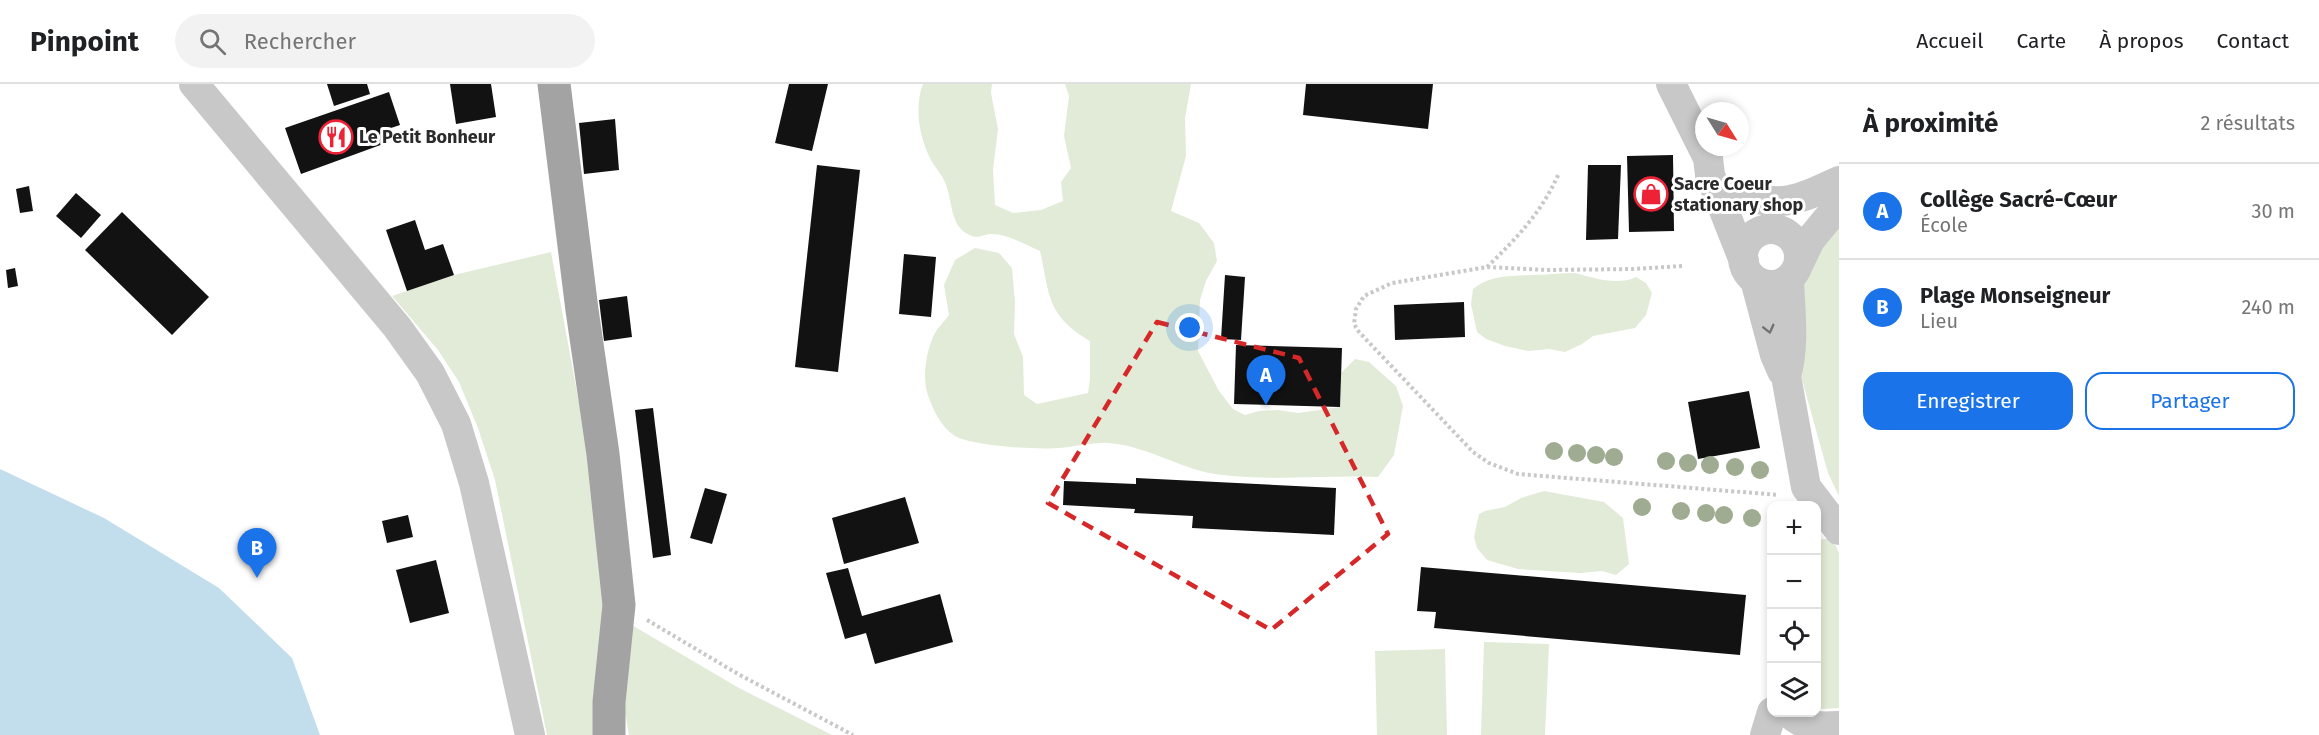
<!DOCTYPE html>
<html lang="fr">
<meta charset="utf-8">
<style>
body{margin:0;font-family:"Fira Sans",sans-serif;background:#f2f2f2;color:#202124}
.controls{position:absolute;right:18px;bottom:18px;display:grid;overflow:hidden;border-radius:12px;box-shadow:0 3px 9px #0003}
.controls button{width:54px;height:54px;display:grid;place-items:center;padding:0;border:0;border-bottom:2px solid #e0e0e0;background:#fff;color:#202124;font:30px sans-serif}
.compass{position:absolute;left:1695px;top:18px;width:54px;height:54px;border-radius:50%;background:#fff;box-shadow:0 3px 9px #0003;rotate:127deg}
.you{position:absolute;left:1190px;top:244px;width:21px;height:21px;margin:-15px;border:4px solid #fff;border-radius:50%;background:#1a73e8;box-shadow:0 0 0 9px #1a73e833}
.badge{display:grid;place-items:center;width:39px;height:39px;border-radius:50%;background:#1a73e8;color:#fff;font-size:20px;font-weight:700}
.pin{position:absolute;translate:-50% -50px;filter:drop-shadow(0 2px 3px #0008)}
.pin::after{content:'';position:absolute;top:32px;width:21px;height:18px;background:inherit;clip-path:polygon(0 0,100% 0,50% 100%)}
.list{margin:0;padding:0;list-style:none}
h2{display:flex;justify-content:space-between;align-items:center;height:78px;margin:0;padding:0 24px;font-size:26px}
h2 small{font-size:20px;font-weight:400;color:#757577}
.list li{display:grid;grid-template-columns:39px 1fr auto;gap:18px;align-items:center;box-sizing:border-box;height:96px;padding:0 24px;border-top:2px solid #e0e0e0}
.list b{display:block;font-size:22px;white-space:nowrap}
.list p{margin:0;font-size:20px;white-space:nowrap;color:#757577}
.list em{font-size:20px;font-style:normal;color:#757577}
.actions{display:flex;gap:12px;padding:18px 24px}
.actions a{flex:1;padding:14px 0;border:2px solid #1a73e8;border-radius:18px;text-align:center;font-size:21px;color:#1a73e8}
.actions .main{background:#1a73e8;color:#fff}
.icon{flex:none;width:33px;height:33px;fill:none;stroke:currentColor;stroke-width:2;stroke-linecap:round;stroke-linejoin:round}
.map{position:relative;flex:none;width:1839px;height:651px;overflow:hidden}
header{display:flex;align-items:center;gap:36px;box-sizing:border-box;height:84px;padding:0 30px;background:#fff;border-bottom:2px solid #e0e0e0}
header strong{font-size:28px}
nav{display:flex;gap:33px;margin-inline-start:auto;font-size:21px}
.search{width:420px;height:54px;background:#f2f2f2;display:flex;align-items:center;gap:15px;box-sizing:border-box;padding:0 21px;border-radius:33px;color:#757577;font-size:22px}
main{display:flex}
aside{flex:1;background:#fff}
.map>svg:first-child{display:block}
.green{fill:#e2ebd7}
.water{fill:#c2ddec}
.building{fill:#121212}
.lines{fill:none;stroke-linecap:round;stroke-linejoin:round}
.path{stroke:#c8c8c8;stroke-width:4;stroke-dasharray:3 3;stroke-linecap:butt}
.minor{stroke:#c8c8c8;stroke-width:30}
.major{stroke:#a3a3a3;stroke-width:33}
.tree{fill:#9fac91}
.oneway{stroke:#727272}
.marked{fill:none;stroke:#d62828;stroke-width:4.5;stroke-dasharray:12 8;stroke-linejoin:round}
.labels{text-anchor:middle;stroke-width:6;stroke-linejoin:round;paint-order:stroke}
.poi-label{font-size:18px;font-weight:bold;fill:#2b2b2b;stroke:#fff;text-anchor:start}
</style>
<header>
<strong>Pinpoint</strong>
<div class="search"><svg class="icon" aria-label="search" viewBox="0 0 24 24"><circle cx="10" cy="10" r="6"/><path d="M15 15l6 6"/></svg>Rechercher</div>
<nav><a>Accueil</a><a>Carte</a><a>À propos</a><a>Contact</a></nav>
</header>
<main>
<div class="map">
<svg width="1839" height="651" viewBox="0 0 1839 651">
<rect width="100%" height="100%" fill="#fff"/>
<!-- green -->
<g class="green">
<path d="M 923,0 L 992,0 L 991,9 L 998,45 L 993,86 L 995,121 L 1013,129 L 1041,126 L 1063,117 L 1061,98 L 1071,84 L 1064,52 L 1069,12 L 1065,0 L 1191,0 L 1185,34 L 1186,72 L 1171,127 L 1199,139 L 1214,159 L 1217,177 L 1206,197 L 1200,216 L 1198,267 L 1219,307 L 1233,325 L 1245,331 L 1259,327 L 1278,326 L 1298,329 L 1340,323 L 1341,289 L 1355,275 L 1369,278 L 1396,302 L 1403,322 L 1394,371 L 1378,393 C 1326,391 1275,397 1223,391 C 1182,387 1152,363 1109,359 C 1094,358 1075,363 1059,364 C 1039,366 972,362 955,352 C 941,343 933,326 928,311 C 922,295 926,269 933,253 C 936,245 944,238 949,231 L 944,201 L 955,176 L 975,164 L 999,169 L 1012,184 L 1015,218 L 1014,250 L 1023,273 L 1024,311 L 1037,320 L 1088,309 L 1090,295 L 1090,257 C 1046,231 1050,211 1040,167 C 1026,161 1008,150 992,150 C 981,150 978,157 966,149 C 951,140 952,118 947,104 C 945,94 936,85 931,76 C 919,53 914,23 923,0 Z"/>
<polygon points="1839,138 1839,412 1828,389 1801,292 1800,210 1814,175"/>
<polygon points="551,168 592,389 608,505 600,572 593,612 595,651 547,651 495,396 478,344 459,298 438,266 392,212 454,191"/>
<path d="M 1575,189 C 1594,194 1617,202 1636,193 L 1646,199 L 1652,209 L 1646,231 L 1635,244 L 1593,252 L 1582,260 L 1565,268 L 1549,265 L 1529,267 L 1505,262 L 1486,255 L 1477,248 L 1471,220 L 1473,205 C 1491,191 1510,192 1532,191 C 1546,191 1560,189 1575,189 Z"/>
<polygon points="1544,407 1604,418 1623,434 1629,480 1616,491 1602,487 1580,489 1518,485 1487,476 1477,464 1474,453 1479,430 1485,427 1505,423 1521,414"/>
<polygon points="1819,455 1828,455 1836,462 1839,469 1839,624 1822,625 1817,622 1816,459"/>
<polygon points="630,540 739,604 832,651 629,651 622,611"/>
<polygon points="1484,558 1549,560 1545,651 1481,651"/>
<polygon points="1445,565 1447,651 1377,651 1375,567"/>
</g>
<!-- water -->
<polygon class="water" points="0,385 104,434 219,504 292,574 320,651 0,651"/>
<!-- building -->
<g class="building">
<polygon points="327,0 367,0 370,10 334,22"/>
<polygon points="450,0 491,0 496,33 456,40"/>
<polygon points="789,0 828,0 812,67 775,59"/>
<polygon points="1306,0 1433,0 1428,45 1303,31"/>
<polygon points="389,8 400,41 382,47 386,59 301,90 285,44"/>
<polygon points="615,35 619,86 584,90 579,39"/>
<polygon points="1673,71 1674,147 1629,148 1627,72"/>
<polygon points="817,81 860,86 838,288 795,283"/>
<polygon points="1588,81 1621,81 1618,155 1586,156"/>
<polygon points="29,102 33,127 20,129 16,105"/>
<polygon points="76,109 101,131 81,154 56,132"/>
<polygon points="122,128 209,213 172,251 85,166"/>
<polygon points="415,136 425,166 443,160 454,191 407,207 386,146"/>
<polygon points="904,170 936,173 931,233 899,230"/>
<polygon points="15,184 18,202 8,204 6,186"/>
<polygon points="1225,191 1245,193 1241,256 1221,255"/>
<polygon points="627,212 632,253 604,257 599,216"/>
<polygon points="1464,218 1465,253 1395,256 1394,221"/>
<polygon points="1236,261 1342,264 1340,323 1234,320"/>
<polygon points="1749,307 1760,364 1698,375 1688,318"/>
<polygon points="653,324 671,471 653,474 635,326"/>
<polygon points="1136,394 1336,404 1334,451 1192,444 1193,432 1134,429 1135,425 1063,421 1064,397 1136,400"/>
<polygon points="705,404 727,410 712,460 690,454"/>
<polygon points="905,413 919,459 844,480 832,434"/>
<polygon points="408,431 413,453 387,459 382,437"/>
<polygon points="436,476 449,529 410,539 396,486"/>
<polygon points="1421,483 1746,511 1740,571 1434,544 1436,528 1417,527"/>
<polygon points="848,484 862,532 940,510 953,558 875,580 866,549 845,555 826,489"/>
</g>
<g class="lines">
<!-- path -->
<g class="path">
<polyline points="1682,182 1634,185 1547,186 1487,183 1392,199 1364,212 1356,225 1354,240 1359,248 1473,368 1489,379 1518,390 1779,411"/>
<path d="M 1487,183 C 1517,154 1542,128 1559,89"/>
<polyline points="647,536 738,590 853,651"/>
</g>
<!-- minor -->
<g class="minor">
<polyline points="194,0 397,243 430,289 456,340 474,399 530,651"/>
<polyline points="1671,0 1708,74 1710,91 1744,177"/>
<path d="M 1739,110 C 1782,125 1800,115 1839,97"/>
<circle cx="1771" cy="173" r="28"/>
<polyline points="1799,179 1810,156 1839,121"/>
<path d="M 1789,195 C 1790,227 1795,261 1786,292 L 1806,403 L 1839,446"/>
<polyline points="1755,196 1775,271 1782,287"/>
<path d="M 1788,628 C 1805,644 1816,643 1839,642"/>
<polyline points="1765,651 1772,628"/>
</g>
<!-- major -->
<polyline class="major" points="554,0 582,226 603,370 619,521 609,618 609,651"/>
</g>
<!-- trees -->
<g class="tree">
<circle cx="1554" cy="367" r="9"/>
<circle cx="1577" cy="369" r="9"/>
<circle cx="1596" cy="371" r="9"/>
<circle cx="1614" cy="373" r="9"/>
<circle cx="1666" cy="377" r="9"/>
<circle cx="1688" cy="379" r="9"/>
<circle cx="1710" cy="381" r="9"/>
<circle cx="1735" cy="383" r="9"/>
<circle cx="1760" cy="386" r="9"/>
<circle cx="1642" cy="423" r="9"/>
<circle cx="1681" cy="427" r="9"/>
<circle cx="1706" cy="429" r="9"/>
<circle cx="1724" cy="431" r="9"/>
<circle cx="1752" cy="434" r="9"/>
</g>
<!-- one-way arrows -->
<defs><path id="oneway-chevron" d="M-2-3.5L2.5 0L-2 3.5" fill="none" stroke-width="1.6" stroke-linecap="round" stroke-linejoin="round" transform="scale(1.5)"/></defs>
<use class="oneway" href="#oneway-chevron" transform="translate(1769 245) rotate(76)"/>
<!-- marked area -->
<path class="marked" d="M 1157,238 L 1299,274 L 1388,450 L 1271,546 L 1048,419 Z"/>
<!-- icons -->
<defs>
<g id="restaurant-ring" transform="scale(1.725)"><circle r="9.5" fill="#fff" stroke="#ee2237" stroke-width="1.5"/><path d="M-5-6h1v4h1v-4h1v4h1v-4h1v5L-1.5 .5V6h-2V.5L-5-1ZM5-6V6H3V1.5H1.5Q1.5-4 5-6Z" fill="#ee2237"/></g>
<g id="shop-ring" transform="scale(1.725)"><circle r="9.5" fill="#fff" stroke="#ee2237" stroke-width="1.5"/><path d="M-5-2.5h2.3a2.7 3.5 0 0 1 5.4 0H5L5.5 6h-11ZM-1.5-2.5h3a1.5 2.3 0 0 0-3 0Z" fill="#ee2237"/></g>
</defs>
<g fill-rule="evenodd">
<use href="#restaurant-ring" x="336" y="53"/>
<use href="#shop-ring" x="1651" y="110"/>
</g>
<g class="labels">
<!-- poi labels -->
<g class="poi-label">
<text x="359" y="59">Le Petit Bonheur</text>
<text x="1674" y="106">Sacre Coeur<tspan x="1674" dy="21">stationary shop</tspan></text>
</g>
</g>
</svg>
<div class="controls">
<button>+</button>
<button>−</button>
<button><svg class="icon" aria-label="locate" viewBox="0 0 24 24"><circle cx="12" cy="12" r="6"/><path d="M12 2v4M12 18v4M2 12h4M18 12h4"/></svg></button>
<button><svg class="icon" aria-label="layers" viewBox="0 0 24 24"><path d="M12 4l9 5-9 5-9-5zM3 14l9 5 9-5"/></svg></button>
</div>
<svg class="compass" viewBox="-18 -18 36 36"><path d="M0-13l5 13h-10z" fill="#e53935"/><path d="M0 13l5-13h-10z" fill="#757577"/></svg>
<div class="you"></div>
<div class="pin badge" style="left:1266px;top:321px">A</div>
<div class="pin badge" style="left:257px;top:494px">B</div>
</div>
<aside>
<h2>À proximité<small>2 résultats</small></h2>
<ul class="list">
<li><span class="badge">A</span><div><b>Collège Sacré-Cœur</b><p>École</p></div><em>30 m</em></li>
<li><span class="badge">B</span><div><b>Plage Monseigneur</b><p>Lieu</p></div><em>240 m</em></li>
</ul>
<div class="actions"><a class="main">Enregistrer</a><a>Partager</a></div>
</aside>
</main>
